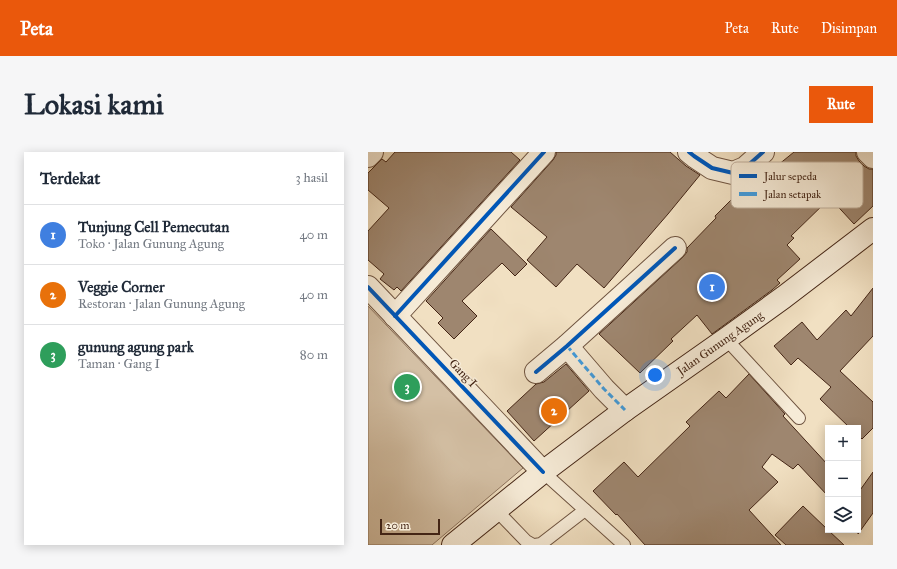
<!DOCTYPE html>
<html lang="id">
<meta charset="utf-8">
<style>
body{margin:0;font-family:"IM FELL Great Primer",serif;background:#f6f6f7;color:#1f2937}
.controls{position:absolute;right:12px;bottom:12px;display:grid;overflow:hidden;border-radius:0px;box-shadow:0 2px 10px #0003}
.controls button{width:36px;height:36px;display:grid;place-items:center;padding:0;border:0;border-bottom:1px solid #e0e1e3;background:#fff;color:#1f2937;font:20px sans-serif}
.scale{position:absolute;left:12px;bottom:10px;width:60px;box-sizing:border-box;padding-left:4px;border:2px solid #442515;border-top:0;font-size:11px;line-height:14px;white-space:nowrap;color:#442515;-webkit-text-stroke:3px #f6ebd7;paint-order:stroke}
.you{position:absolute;left:287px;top:223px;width:14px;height:14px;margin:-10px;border:3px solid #fff;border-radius:50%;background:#1a73e8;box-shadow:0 0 0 6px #1a73e833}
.badge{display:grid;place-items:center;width:26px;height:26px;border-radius:50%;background:#ea580c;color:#fff;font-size:13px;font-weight:700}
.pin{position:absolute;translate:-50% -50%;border:2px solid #fff;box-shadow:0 1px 4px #0006}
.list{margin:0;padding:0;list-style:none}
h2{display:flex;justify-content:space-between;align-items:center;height:52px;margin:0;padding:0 16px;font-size:17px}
h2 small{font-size:13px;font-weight:400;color:#747a83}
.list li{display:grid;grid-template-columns:26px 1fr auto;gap:12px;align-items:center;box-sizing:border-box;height:60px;padding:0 16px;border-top:1px solid #e0e1e3}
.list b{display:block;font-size:15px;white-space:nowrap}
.list p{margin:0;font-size:13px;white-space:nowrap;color:#747a83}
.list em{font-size:13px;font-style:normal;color:#747a83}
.icon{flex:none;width:22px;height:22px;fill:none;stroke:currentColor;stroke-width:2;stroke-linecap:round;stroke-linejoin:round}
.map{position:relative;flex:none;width:505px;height:393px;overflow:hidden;border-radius:0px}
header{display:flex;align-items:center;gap:24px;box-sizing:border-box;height:56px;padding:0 20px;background:#ea580c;color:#fff}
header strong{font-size:19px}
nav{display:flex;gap:22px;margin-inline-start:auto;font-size:14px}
.intro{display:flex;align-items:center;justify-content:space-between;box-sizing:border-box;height:96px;padding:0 24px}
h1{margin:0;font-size:28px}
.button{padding:10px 18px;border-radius:0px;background:#ea580c;color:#fff;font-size:14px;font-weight:700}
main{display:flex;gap:24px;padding:0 24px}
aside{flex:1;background:#fff;border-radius:0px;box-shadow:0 2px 10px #0003}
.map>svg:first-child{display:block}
.green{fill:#d4c0a5;stroke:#8c725d}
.building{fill:#9e866f;stroke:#442515}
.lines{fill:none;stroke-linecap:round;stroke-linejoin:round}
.service-casing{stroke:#6f5440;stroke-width:14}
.minor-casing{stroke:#6f5440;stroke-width:24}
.secondary-casing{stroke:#442515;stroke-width:24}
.service{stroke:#f6ebd7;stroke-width:12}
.minor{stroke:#f6ebd7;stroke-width:22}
.secondary{stroke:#f6ebd7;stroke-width:22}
.quiet{stroke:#409cdf;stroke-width:3;stroke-dasharray:6 3;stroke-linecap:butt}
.cycleway-casing{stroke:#f6ebd7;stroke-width:6}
.cycleway{stroke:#0057b8;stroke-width:4}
.labels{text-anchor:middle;stroke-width:3;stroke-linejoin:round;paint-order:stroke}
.street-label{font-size:12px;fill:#442515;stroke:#f6ebd7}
.key{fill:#f6ebd7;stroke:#c1b09d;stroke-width:1}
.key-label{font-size:11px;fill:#442515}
</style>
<header>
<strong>Peta</strong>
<nav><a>Peta</a><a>Rute</a><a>Disimpan</a></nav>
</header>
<div class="intro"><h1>Lokasi kami</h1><a class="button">Rute</a></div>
<main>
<aside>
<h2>Terdekat<small>3 hasil</small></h2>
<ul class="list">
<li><span class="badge" style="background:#3f7fe0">1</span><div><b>Tunjung Cell Pemecutan</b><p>Toko · Jalan Gunung Agung</p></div><em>40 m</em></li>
<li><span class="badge" style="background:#e8710a">2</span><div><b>Veggie Corner</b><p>Restoran · Jalan Gunung Agung</p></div><em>40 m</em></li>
<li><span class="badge" style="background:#2e9e5b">3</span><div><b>gunung agung park</b><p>Taman · Gang I</p></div><em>80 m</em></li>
</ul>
</aside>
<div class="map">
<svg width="505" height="393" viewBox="0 0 505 393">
<rect width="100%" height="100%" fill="#f1e0c2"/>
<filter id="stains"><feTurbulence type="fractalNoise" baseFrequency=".005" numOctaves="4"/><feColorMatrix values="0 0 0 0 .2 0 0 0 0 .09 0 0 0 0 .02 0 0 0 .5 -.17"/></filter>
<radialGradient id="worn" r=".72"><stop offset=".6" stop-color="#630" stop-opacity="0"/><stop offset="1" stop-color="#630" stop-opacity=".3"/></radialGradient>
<!-- green -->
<polygon class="green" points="0,154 155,316 64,393 0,393"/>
<!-- building -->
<g class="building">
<polygon points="27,0 143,0 152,8 33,139 29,135 26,138 12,127 16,122 0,108 0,79 21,56 0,38 0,21 14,7 18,10"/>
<polygon points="188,0 302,0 318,14 332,23 300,62 236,136 209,112 188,135 159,108 179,85 143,55 185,8 188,3"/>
<polygon points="426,0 488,0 488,4 491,9 496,14 501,17 505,17 505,54 486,72 462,46 423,84 426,86 419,93 432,107 409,128 412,131 404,138 344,182 329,163 303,187 305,189 272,221 231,182 315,105 319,100 319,96 348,66 347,64 374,37 379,43 399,22"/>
<polygon points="123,77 159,112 147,124 134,111 94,149 109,164 86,187 70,171 75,166 58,149"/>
<polygon points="505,136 505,184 472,219 505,250 505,276 494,287 490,283 490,276 482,276 452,247 463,235 430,206 423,213 406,194 434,170 449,188 478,158 483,164"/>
<polygon points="198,212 221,239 166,289 139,259 168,232 176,230"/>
<polygon points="381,222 417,262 415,264 460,313 460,344 430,312 425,317 404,302 394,315 410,330 381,358 413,393 277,393 249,362 248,363 225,339 256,310 270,325 322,274 318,270 351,239 358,246"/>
<polygon points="505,320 505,361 490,382 490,341"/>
<polygon points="435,354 460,378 476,393 418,393 407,383"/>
</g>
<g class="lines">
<!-- service casing -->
<g class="service-casing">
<g id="service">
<polyline points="358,187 431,266"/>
<polyline points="175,320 256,393"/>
<polyline points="128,358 158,389 165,393"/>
<polyline points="167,393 173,392 217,358"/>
</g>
</g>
<!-- minor casing -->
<g class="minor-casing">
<g id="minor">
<polyline points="321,0 326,4 344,16 365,21 377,16 395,0"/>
<polyline points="500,0 505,5"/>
<polyline points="0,4 4,0"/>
<polyline points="0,135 175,320"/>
<polyline points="27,164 176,0"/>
<polyline points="199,194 236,237 257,258"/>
<polyline points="168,220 199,194 307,96"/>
</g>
</g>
<!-- secondary casing -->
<g class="secondary-casing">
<polyline id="secondary" points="85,393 175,320 257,258 358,187 416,145 505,77"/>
</g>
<!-- service -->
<use href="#service" class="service"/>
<!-- minor -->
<use href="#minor" class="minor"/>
<!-- secondary -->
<use href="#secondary" class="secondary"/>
<!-- quiet -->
<polyline class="quiet" points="199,194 236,237 257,258"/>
<!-- cycleway casing -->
<g class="cycleway-casing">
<g id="cycleway">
<polyline points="321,0 326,4 344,16 365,21 377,16 395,0"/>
<polyline points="0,135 175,320"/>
<polyline points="27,164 176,0"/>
<polyline points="168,220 199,194 307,96"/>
</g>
</g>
<!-- cycleway -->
<use href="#cycleway" class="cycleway"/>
</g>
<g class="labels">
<!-- street labels -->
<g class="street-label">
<text transform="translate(352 191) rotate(-35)" y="4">Jalan Gunung Agung</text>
<text transform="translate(95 221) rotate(46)" y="4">Gang I</text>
</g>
</g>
<!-- legend -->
<rect x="363" y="10" width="132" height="46" rx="6" class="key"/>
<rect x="371" y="22" width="18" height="4" fill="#0057b8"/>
<rect x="371" y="40" width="18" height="4" fill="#409cdf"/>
<g class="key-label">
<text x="396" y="28">Jalur sepeda</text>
<text x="396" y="46">Jalan setapak</text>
</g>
<rect width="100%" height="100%" filter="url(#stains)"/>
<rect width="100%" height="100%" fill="url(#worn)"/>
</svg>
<div class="controls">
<button>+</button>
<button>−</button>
<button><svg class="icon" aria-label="layers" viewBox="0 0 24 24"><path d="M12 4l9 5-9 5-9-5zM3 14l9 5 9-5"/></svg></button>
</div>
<div class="scale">20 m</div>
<div class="you"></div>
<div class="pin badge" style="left:344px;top:135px;background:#3f7fe0">1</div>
<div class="pin badge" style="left:186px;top:259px;background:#e8710a">2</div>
<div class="pin badge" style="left:39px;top:235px;background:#2e9e5b">3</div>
</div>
</main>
